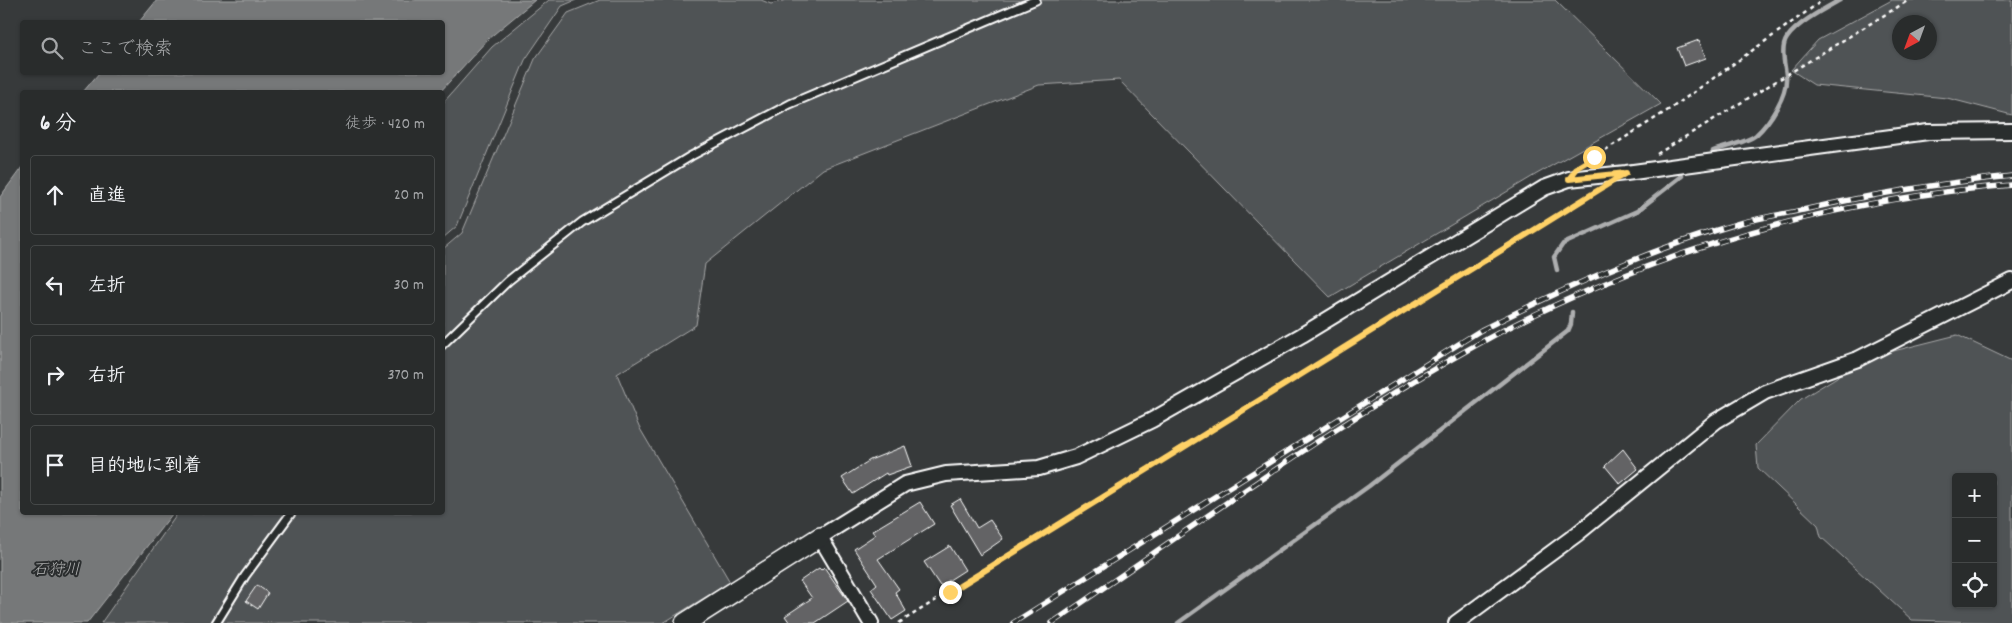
<!DOCTYPE html>
<html lang="ja">
<meta charset="utf-8">
<style>
body{margin:0;font-family:Dekko,"Klee One",sans-serif;background:#313434;color:#f1f3f6}
.controls{position:absolute;right:15px;bottom:15px;display:grid;overflow:hidden;border-radius:5px;box-shadow:0 1px 4px #0004}
.controls button{width:45px;height:45px;display:grid;place-items:center;padding:0;border:0;border-bottom:1px solid #454848;background:#292c2c;color:#f1f3f6;font:25px sans-serif}
.compass{position:absolute;left:1892px;top:15px;width:45px;height:45px;border-radius:50%;background:#292c2c;box-shadow:0 1px 4px #0004;rotate:221deg}
.stop{position:absolute;width:15px;height:15px;margin:-11px;border:4px solid #ffd166;border-radius:50%;background:#fff}
.stop.end{background:#ffd166;border-color:#fff;box-shadow:0 1px 5px #0008}
.list{margin:0;padding:0;list-style:none}
h2{display:flex;justify-content:space-between;align-items:center;height:65px;margin:0;padding:0 20px;font-size:21px}
h2 small{font-size:16px;font-weight:400;color:#a5a7a9}
.list li{display:grid;grid-template-columns:32px 1fr auto;gap:15px;align-items:center;box-sizing:border-box;height:80px;margin:0 10px 10px;padding:0 10px;border:1px solid #454848;border-radius:5px}
.list b{display:block;font-size:19px;white-space:nowrap}
.list em{font-size:16px;font-style:normal;color:#a5a7a9}
.icon{flex:none;width:28px;height:28px;fill:none;stroke:currentColor;stroke-width:2;stroke-linecap:round;stroke-linejoin:round}
.map{position:relative;flex:none;width:2012px;height:623px;overflow:hidden}
.search{position:absolute;background:#292c2c;box-shadow:0 1px 4px #0004;left:20px;top:20px;width:425px;height:55px;display:flex;align-items:center;gap:12px;box-sizing:border-box;padding:0 18px;border-radius:5px;color:#a5a7a9;font-size:19px}
.panel{position:absolute;background:#292c2c;box-shadow:0 1px 4px #0004;left:20px;top:90px;width:425px;height:425px;border-radius:5px}
.map>svg:first-child{display:block}
.green{fill:#505354;stroke:#a8a9aa;fill-rule:evenodd}
.water{fill:#767879;stroke:#adaeaf}
.lines{fill:none;stroke-linecap:round;stroke-linejoin:round}
.stream{stroke:#adaeaf;stroke-width:4.5}
.building{fill:#636465;stroke:#fff}
.lane-casing{stroke:#fff;stroke-width:11}
.street-casing{stroke:#fff;stroke-width:18}
.secondary-casing{stroke:#fff;stroke-width:22}
.path{stroke:#fff;stroke-width:2.5;stroke-dasharray:4 4;stroke-linecap:butt}
.lane{stroke:#2a2d2e;stroke-width:7}
.street{stroke:#2a2d2e;stroke-width:14}
.secondary{stroke:#2a2d2e;stroke-width:19}
.rail-casing{stroke:#fff;stroke-width:5.5}
.rail{stroke:#2a2d2e;stroke-width:4;stroke-dasharray:11;stroke-linecap:butt}
.route{stroke:#ffd166;stroke-width:6}
.labels{text-anchor:middle;stroke-width:4;stroke-linejoin:round;paint-order:stroke}
.water-label{font-size:16px;font-style:italic;fill:#b4b5b5;stroke:#2a2d2e}
</style>
<div class="map">
<svg width="2012" height="623" viewBox="0 0 2012 623">
<rect width="100%" height="100%" fill="#373a3b"/>
<filter id="ink" filterUnits="userSpaceOnUse"><feTurbulence type="fractalNoise" baseFrequency=".02" numOctaves="2"/><feDisplacementMap in="SourceGraphic" scale="10" xChannelSelector="R" yChannelSelector="G"/><feConvolveMatrix kernelMatrix="1 2 1 2 8 2 1 2 1" color-interpolation-filters="sRGB"/></filter>
<g filter="url(#ink)">
<!-- green -->
<g class="green">
<polygon points="549,0 576,0 562,6 525,60 457,226 443,238 443,103 492,47"/>
<polygon points="600,0 761,0 771,4 786,0 1555,0 1661,104 1535,175 1330,297 1119,80 1039,85 823,169 705,264 696,325 617,374 639,427 730,582 663,623 101,623 178,513 442,512 443,249 462,233 535,59 568,13"/>
<path d="M 1892,0 L 2012,0 L 2012,115 L 1947,98 L 1814,85 L 1791,70 L 1818,40 ZM 1930,22 L 1930,52 L 1900,52 L 1900,22 Z"/>
<path d="M 1957,335 L 2012,361 L 2012,623 L 1912,620 L 1821,537 L 1818,525 L 1758,468 L 1756,445 L 1801,399 L 1837,377 L 1850,362 ZM 1956,477 L 1993,477 L 1993,604 L 1956,604 Z"/>
</g>
<!-- water -->
<g class="water">
<polygon points="157,0 535,0 488,39 440,92 83,92 99,73 442,72 442,22 139,22"/>
<polygon points="22,167 22,512 173,513 87,623 0,623 0,197"/>
</g>
<g class="lines">
<!-- stream -->
<g class="stream">
<path d="M 1713,151 C 1724,147 1748,142 1756,135 C 1770,122 1788,95 1786,75 C 1785,65 1780,48 1787,38 C 1797,23 1824,9 1840,0"/>
<polyline points="1557,270 1554,257 1563,244 1637,211 1682,176"/>
<polyline points="1178,623 1369,486 1568,331 1571,324 1572,312"/>
</g>
</g>
<!-- building -->
<g class="building">
<polygon points="1699,40 1706,58 1684,66 1677,48"/>
<polygon points="905,446 912,466 887,475 886,473 853,494 842,478 870,460"/>
<polygon points="1623,449 1638,469 1620,484 1605,466"/>
<polygon points="960,499 977,528 990,520 1003,539 980,555 950,505"/>
<polygon points="920,502 934,524 878,559 899,589 895,592 906,611 892,620 871,589 877,584 854,549 875,535 872,531"/>
<polygon points="950,546 965,570 940,586 924,562"/>
<polygon points="824,567 848,601 815,623 790,623 785,616 812,598 800,581 819,568 821,570"/>
<polygon points="257,585 268,593 258,609 246,601"/>
</g>
<g class="lines">
<!-- lane casing -->
<g class="lane-casing">
<g id="lane">
<polyline points="442,345 508,281 582,222 691,156 790,104 1036,0"/>
<polyline points="216,623 245,576 292,512"/>
</g>
</g>
<!-- street casing -->
<g class="street-casing">
<g id="street">
<polyline points="871,623 820,537 905,484 946,474 1039,468 1076,457 1152,420 1302,335 1544,188 1569,179 1626,173 1928,132 2012,131"/>
<polyline points="1456,623 1577,534 1716,421 1765,392 1858,359 2012,281"/>
</g>
</g>
<!-- secondary casing -->
<g class="secondary-casing">
<polyline id="secondary" points="685,623 820,537"/>
</g>
<!-- path -->
<g class="path">
<polyline points="1657,154 1909,0"/>
<polyline points="1585,163 1673,107 1823,0"/>
<polyline points="899,623 1597,191"/>
</g>
<!-- lane -->
<use href="#lane" class="lane"/>
<!-- street -->
<use href="#street" class="street"/>
<!-- secondary -->
<use href="#secondary" class="secondary"/>
<!-- rail casing -->
<g class="rail-casing">
<g id="rail">
<path d="M 1013,623 L 1481,330 C 1565,288 1650,249 1740,223 C 1760,218 1782,214 1803,210 C 1872,194 1941,183 2012,176"/>
<path d="M 1052,623 C 1196,525 1337,421 1489,338 C 1525,318 1563,301 1601,285 C 1732,230 1870,196 2012,185"/>
</g>
</g>
<!-- rail -->
<use href="#rail" class="rail"/>
</g>
</g>
<g class="lines" filter="url(#ink)">
<!-- route -->
<polyline class="route" points="950,592 1626,173 1569,179 1578,167 1594,157"/>
</g>
<g class="labels">
<!-- water labels -->
<g class="water-label">
<text x="56" y="574">石狩川</text>
</g>
</g>
</svg>
<div class="controls">
<button>+</button>
<button>−</button>
<button><svg class="icon" aria-label="locate" viewBox="0 0 24 24"><circle cx="12" cy="12" r="6"/><path d="M12 2v4M12 18v4M2 12h4M18 12h4"/></svg></button>
</div>
<svg class="compass" viewBox="-18 -18 36 36"><path d="M0-13l5 13h-10z" fill="#e53935"/><path d="M0 13l5-13h-10z" fill="#a5a7a9"/></svg>
<div class="stop" style="left:1594px;top:157px"></div>
<div class="stop end" style="left:950px;top:592px"></div>
<div class="search"><svg class="icon" aria-label="search" viewBox="0 0 24 24"><circle cx="10" cy="10" r="6"/><path d="M15 15l6 6"/></svg>ここで検索</div>
<section class="panel">
<h2>6 分<small>徒歩 · 420 m</small></h2>
<ul class="list">
<li><svg class="icon" aria-label="ahead" viewBox="0 0 24 24"><path d="M12 20V5M6 11l6-6 6 6"/></svg><div><b>直進</b></div><em>20 m</em></li>
<li><svg class="icon" aria-label="left" viewBox="0 0 24 24"><path d="M17 20v-9H6M10 6l-5 5 5 5"/></svg><div><b>左折</b></div><em>30 m</em></li>
<li><svg class="icon" aria-label="right" viewBox="0 0 24 24"><path d="M7 20v-9h11M14 6l5 5-5 5"/></svg><div><b>右折</b></div><em>370 m</em></li>
<li><svg class="icon" aria-label="arrive" viewBox="0 0 24 24"><path d="M6 21V4h12l-3 4 3 4H6"/></svg><div><b>目的地に到着</b></div></li>
</ul>
</section>
</div>
